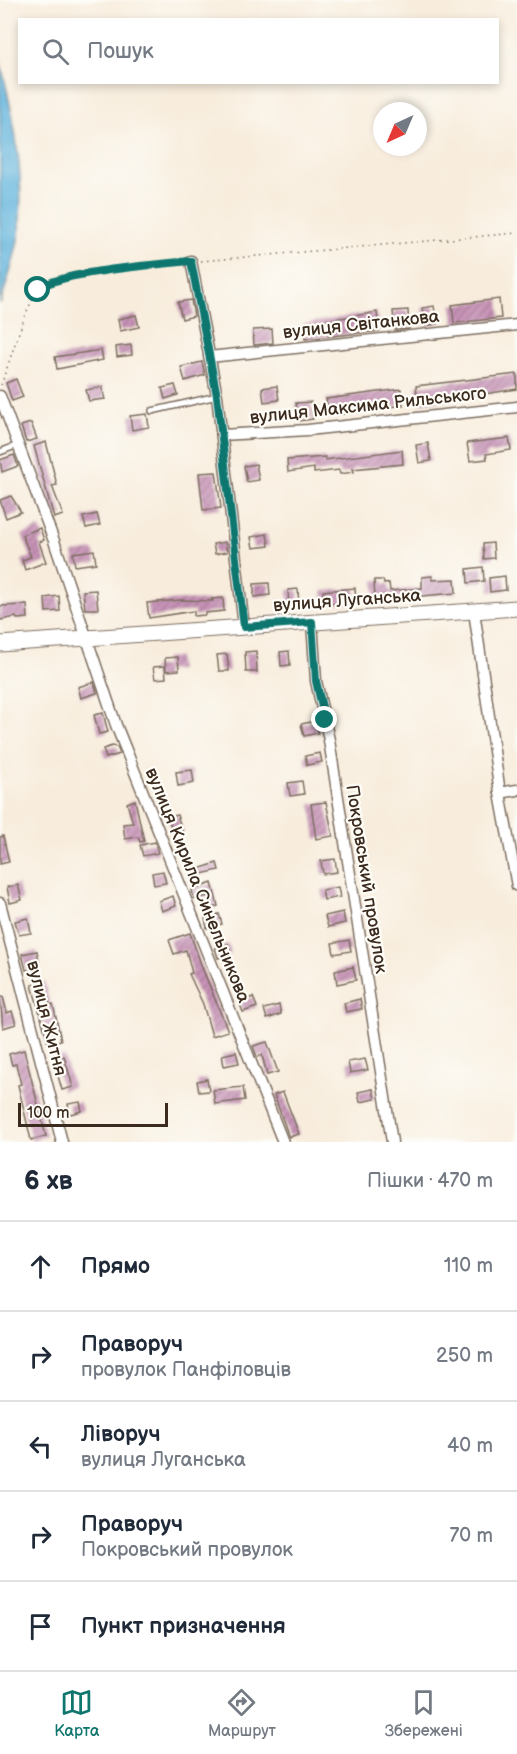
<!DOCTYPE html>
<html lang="uk">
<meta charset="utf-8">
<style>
body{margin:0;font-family:"Balsamiq Sans",sans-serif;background:#f6f6f7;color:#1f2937}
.compass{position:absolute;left:373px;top:102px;width:54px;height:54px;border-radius:50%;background:#fff;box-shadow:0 3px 9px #0003;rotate:224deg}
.scale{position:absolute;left:18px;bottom:15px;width:150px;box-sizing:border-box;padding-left:6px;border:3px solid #3b2a1e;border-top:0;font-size:16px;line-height:21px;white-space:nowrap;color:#3b2a1e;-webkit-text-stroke:4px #fdfcf7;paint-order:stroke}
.stop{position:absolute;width:18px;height:18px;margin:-14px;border:4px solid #0f766e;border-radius:50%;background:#fff}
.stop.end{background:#0f766e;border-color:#fff;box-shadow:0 2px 6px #0008}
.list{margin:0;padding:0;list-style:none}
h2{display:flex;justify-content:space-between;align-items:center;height:78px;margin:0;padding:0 24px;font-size:26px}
h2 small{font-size:20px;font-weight:400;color:#747a83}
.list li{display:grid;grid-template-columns:39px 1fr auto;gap:18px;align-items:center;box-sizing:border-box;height:90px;padding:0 24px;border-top:2px solid #e0e1e3}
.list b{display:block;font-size:22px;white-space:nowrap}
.list p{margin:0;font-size:20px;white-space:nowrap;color:#747a83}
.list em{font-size:20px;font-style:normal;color:#747a83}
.icon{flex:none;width:33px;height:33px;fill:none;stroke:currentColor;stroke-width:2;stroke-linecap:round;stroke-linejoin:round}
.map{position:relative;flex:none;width:517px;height:1142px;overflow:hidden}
.search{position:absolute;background:#fff;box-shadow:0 3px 9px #0003;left:18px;right:18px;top:18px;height:66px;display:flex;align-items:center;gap:15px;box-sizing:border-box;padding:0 21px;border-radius:0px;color:#747a83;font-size:22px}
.sheet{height:528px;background:#fff}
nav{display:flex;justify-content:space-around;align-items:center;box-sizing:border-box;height:84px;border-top:2px solid #e0e1e3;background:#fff;font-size:16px;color:#747a83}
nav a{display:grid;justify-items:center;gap:3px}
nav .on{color:#0f766e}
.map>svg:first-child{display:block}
.water{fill:#60b3dc;stroke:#4e6e7d;stroke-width:1.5}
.building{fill:url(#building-hatch)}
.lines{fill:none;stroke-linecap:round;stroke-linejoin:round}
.lane-casing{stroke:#7d6e61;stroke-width:8}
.street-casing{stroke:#7d6e61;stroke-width:13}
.secondary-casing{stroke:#7d6e61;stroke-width:17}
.path{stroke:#7d6e61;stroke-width:1.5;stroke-dasharray:1.5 4.5;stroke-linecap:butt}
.lane{stroke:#fff;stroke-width:5}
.street{stroke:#fff;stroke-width:10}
.secondary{stroke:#fff;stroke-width:15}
.route{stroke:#0f766e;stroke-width:8}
.labels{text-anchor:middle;stroke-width:4.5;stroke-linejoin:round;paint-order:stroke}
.street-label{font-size:18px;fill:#3b2a1e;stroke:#fdfcf7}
</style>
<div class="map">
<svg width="517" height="1142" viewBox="0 0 517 1142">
<defs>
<pattern id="building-hatch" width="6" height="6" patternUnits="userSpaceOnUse" patternTransform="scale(1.5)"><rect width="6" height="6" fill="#c793b7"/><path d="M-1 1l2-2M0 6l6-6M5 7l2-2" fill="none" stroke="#a37894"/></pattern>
</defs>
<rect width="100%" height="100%" fill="#fdfcf7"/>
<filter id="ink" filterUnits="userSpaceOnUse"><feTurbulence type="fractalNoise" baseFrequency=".0167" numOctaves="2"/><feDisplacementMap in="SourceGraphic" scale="12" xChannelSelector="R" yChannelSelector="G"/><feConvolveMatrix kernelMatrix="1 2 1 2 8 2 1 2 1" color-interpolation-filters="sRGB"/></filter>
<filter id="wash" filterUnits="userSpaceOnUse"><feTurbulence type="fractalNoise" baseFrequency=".008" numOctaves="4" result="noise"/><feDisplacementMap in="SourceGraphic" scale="24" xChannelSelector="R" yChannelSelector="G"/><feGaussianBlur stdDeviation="1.35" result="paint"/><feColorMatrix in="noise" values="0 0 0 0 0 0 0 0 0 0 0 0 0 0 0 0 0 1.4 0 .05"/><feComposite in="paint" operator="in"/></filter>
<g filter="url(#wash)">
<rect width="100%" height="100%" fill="#f8eddd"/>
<!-- water -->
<path class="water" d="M 0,61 C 14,117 25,174 19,233 C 16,258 7,281 0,304 Z"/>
<g id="blocks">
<!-- building -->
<g class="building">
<polygon points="499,299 501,318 454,323 452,305"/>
<polygon points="191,300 194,316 182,319 178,302"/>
<polygon points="434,306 437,324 425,326 422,308"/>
<polygon points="408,310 409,329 395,330 393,311"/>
<polygon points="377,312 379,331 305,339 303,324"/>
<polygon points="136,315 139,327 120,331 118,319"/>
<polygon points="272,329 273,343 254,345 253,330"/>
<polygon points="131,345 132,355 117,357 116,347"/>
<polygon points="101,350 103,360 57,369 55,357"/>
<polygon points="202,362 205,375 185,381 181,367"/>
<polygon points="517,374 517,389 418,404 416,386"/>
<polygon points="16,379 23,397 12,401 6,383"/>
<polygon points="175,385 178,395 165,399 162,388"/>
<polygon points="277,386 279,400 264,402 262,388"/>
<polygon points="102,387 105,399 89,401 86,390"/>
<polygon points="401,389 403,405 329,416 326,399"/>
<polygon points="311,402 313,419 298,421 296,403"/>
<polygon points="147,414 149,427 132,430 130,416"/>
<polygon points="31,423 37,439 26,442 21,426"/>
<polygon points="509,438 511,450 486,454 487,459 470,461 467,443"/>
<polygon points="46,442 57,485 52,486 63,515 54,518 34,446"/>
<polygon points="428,443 431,461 419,463 416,445"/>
<polygon points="402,450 403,464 353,469 354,472 340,474 339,470 314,473 314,468 288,472 287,460 325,457 325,460"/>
<polygon points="14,455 18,466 2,472 0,460"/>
<polygon points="256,464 259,480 247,482 244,466"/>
<polygon points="216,472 221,508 203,510 199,473"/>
<polygon points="11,496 21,512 6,518 0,500"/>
<polygon points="97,514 100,525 86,528 83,517"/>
<polygon points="40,528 44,540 39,542 46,562 25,570 22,560 31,557 22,535"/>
<polygon points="267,534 269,546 253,548 251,537"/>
<polygon points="225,542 227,552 215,554 213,544"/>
<polygon points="493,543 494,558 484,559 483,544"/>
<polygon points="94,550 96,563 75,566 73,553"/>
<polygon points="483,567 484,581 468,583 467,569"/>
<polygon points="432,576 432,580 455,579 456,593 375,600 374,580 383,580 384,584 389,583 390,591 422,588 422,577"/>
<polygon points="505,576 506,590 490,592 489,578"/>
<polygon points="269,583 270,595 254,597 254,584"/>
<polygon points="355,588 356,603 323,604 323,591"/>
<polygon points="298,589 299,607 289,608 288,590"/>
<polygon points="96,590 98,609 85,609 83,591"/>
<polygon points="59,596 60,611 46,612 45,598"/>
<polygon points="223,598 224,611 205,613 205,615 194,616 194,611 149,618 147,603 181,600 213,601 212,599"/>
<polygon points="27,605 28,618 17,619 16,617 0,620 0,606"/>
<polygon points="256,651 257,672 246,672 245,652"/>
<polygon points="289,651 290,665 281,666 280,652"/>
<polygon points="227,654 229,671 219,671 217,655"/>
<polygon points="178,657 179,670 166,671 165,658"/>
<polygon points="165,666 166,678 155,679 153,667"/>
<polygon points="94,682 97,693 81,698 78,687"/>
<polygon points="103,713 108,732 99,734 94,715"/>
<polygon points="316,721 318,733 304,736 301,724"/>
<polygon points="112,746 117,747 120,754 106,758 103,749"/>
<polygon points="320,753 322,762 307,765 305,756"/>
<polygon points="192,770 194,783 178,786 176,772"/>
<polygon points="302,781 304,794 290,796 288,783"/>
<polygon points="135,800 144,841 140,842 138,837 125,839 123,824 133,823 127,803"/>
<polygon points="326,802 333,836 316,839 311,804"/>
<polygon points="177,815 183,833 174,836 168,818"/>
<polygon points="3,836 9,862 0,864 0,837"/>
<polygon points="155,842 158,853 143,856 140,845"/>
<polygon points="335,859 337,872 323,874 321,861"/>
<polygon points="217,863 219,870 197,875 195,870"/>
<polygon points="163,871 166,883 154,885 152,873"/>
<polygon points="212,883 218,906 212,908 208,896 194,899 192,890"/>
<polygon points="18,885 22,900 10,903 7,887"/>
<polygon points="338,887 340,897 324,900 322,890"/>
<polygon points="173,896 176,906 162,911 159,901"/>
<polygon points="343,912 345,923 328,927 325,916"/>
<polygon points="219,914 222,924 207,928 205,918"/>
<polygon points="28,918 31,933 19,935 15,921"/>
<polygon points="190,933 203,970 228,1031 212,1036 203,1004 189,974 192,973 186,950 174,954 169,940"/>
<polygon points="349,940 351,951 334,954 332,943"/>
<polygon points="228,944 231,954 218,958 215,948"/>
<polygon points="37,951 40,967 26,970 22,954"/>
<polygon points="353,967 356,980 337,984 335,971"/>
<polygon points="44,982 50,1005 53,1004 61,1040 48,1043 32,985"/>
<polygon points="0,997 3,997 7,1013 12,1011 16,1024 3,1028"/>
<polygon points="253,997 257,1007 243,1012 239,1002"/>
<polygon points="360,999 362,1009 346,1012 344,1003"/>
<polygon points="279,1005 281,1014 267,1019 264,1009"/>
<polygon points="267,1042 278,1072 267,1075 262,1055 257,1057 253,1046"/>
<polygon points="24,1050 46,1136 31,1140 18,1085 21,1084 16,1064 12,1065 9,1054"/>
<polygon points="236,1052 239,1063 224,1066 222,1055"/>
<polygon points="64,1056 73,1087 62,1090 53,1058"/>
<polygon points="365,1059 368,1070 350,1073 348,1062"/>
<polygon points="207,1079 209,1091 199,1092 197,1081"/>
<polygon points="243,1087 245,1100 215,1104 213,1090"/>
<polygon points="373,1089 375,1099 360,1102 358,1092"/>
<polygon points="283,1092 299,1134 289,1137 274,1095"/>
<polygon points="80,1102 82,1111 70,1114 68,1104"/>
</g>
</g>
</g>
<g filter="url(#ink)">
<use href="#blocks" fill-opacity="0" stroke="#7d6e61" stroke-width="1.5"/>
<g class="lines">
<!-- lane casing -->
<g class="lane-casing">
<g id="lane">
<polyline points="152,411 217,396"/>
<polyline points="0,452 18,445"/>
</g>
</g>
<!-- street casing -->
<g class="street-casing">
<g id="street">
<polyline points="191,261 217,396 244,627"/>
<polyline points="209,357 517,325"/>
<polyline points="0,396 54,541 116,725 283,1142"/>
<polyline points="222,435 308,430 517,407"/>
<polyline points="474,611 500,793 517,886"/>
<polyline points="312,622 316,681 329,740 392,1142"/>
<polyline points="500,793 517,790"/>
<polyline points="0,903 62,1142"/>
</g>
</g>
<!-- secondary casing -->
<g class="secondary-casing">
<polyline id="secondary" points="0,644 517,608"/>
</g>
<!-- path -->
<g class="path">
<polyline points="201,261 517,233"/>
<path d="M 1,385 C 10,362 26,302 41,287 C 55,272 156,265 181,262"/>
</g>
<!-- lane -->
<use href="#lane" class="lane"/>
<!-- street -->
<use href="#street" class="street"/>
<!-- secondary -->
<use href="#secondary" class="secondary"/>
</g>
</g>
<g class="lines" filter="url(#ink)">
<!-- route -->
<path class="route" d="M 38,290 C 53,272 162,264 191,261 L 217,396 L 244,627 L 312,622 L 316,681 L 325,720"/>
</g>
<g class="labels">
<!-- street labels -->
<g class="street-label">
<text transform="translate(361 324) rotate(-6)" y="6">вулиця Світанкова</text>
<text transform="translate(368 405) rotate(-6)" y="6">вулиця Максима Рильського</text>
<text transform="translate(347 600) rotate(-4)" y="6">вулиця Луганська</text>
<text transform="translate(367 879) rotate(81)" y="6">Покровський провулок</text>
<text transform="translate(198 885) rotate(68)" y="6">вулиця Кирила Синельникова</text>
<text transform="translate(47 1018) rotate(76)" y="6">вулиця Житня</text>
</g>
</g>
</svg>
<svg class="compass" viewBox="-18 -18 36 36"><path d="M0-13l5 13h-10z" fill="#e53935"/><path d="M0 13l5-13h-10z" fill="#747a83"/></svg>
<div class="scale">100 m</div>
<div class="stop" style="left:38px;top:290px"></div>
<div class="stop end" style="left:325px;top:720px"></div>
<div class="search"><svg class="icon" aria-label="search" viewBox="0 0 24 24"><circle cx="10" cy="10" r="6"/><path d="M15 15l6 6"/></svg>Пошук</div>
</div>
<section class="sheet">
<h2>6 хв<small>Пішки · 470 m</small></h2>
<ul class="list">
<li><svg class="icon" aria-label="ahead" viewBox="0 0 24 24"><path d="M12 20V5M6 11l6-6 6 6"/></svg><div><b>Прямо</b></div><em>110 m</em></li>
<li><svg class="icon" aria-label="right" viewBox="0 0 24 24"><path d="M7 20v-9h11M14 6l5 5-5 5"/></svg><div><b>Праворуч</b><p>провулок Панфіловців</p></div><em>250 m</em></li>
<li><svg class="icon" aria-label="left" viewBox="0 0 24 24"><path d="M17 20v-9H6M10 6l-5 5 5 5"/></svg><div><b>Ліворуч</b><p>вулиця Луганська</p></div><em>40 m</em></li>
<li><svg class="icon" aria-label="right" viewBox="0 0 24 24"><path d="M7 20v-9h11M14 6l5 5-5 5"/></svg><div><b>Праворуч</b><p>Покровський провулок</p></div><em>70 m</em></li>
<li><svg class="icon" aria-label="arrive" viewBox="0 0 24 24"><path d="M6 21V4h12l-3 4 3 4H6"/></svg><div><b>Пункт призначення</b></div></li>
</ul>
</section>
<nav>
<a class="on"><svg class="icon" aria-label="map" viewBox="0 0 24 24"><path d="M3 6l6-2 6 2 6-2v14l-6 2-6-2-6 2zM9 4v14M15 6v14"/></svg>Карта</a>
<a><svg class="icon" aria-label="directions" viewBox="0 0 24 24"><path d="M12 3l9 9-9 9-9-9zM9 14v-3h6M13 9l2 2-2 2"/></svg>Маршрут</a>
<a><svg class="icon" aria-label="saved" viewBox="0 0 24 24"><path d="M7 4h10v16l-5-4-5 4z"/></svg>Збережені</a>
</nav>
